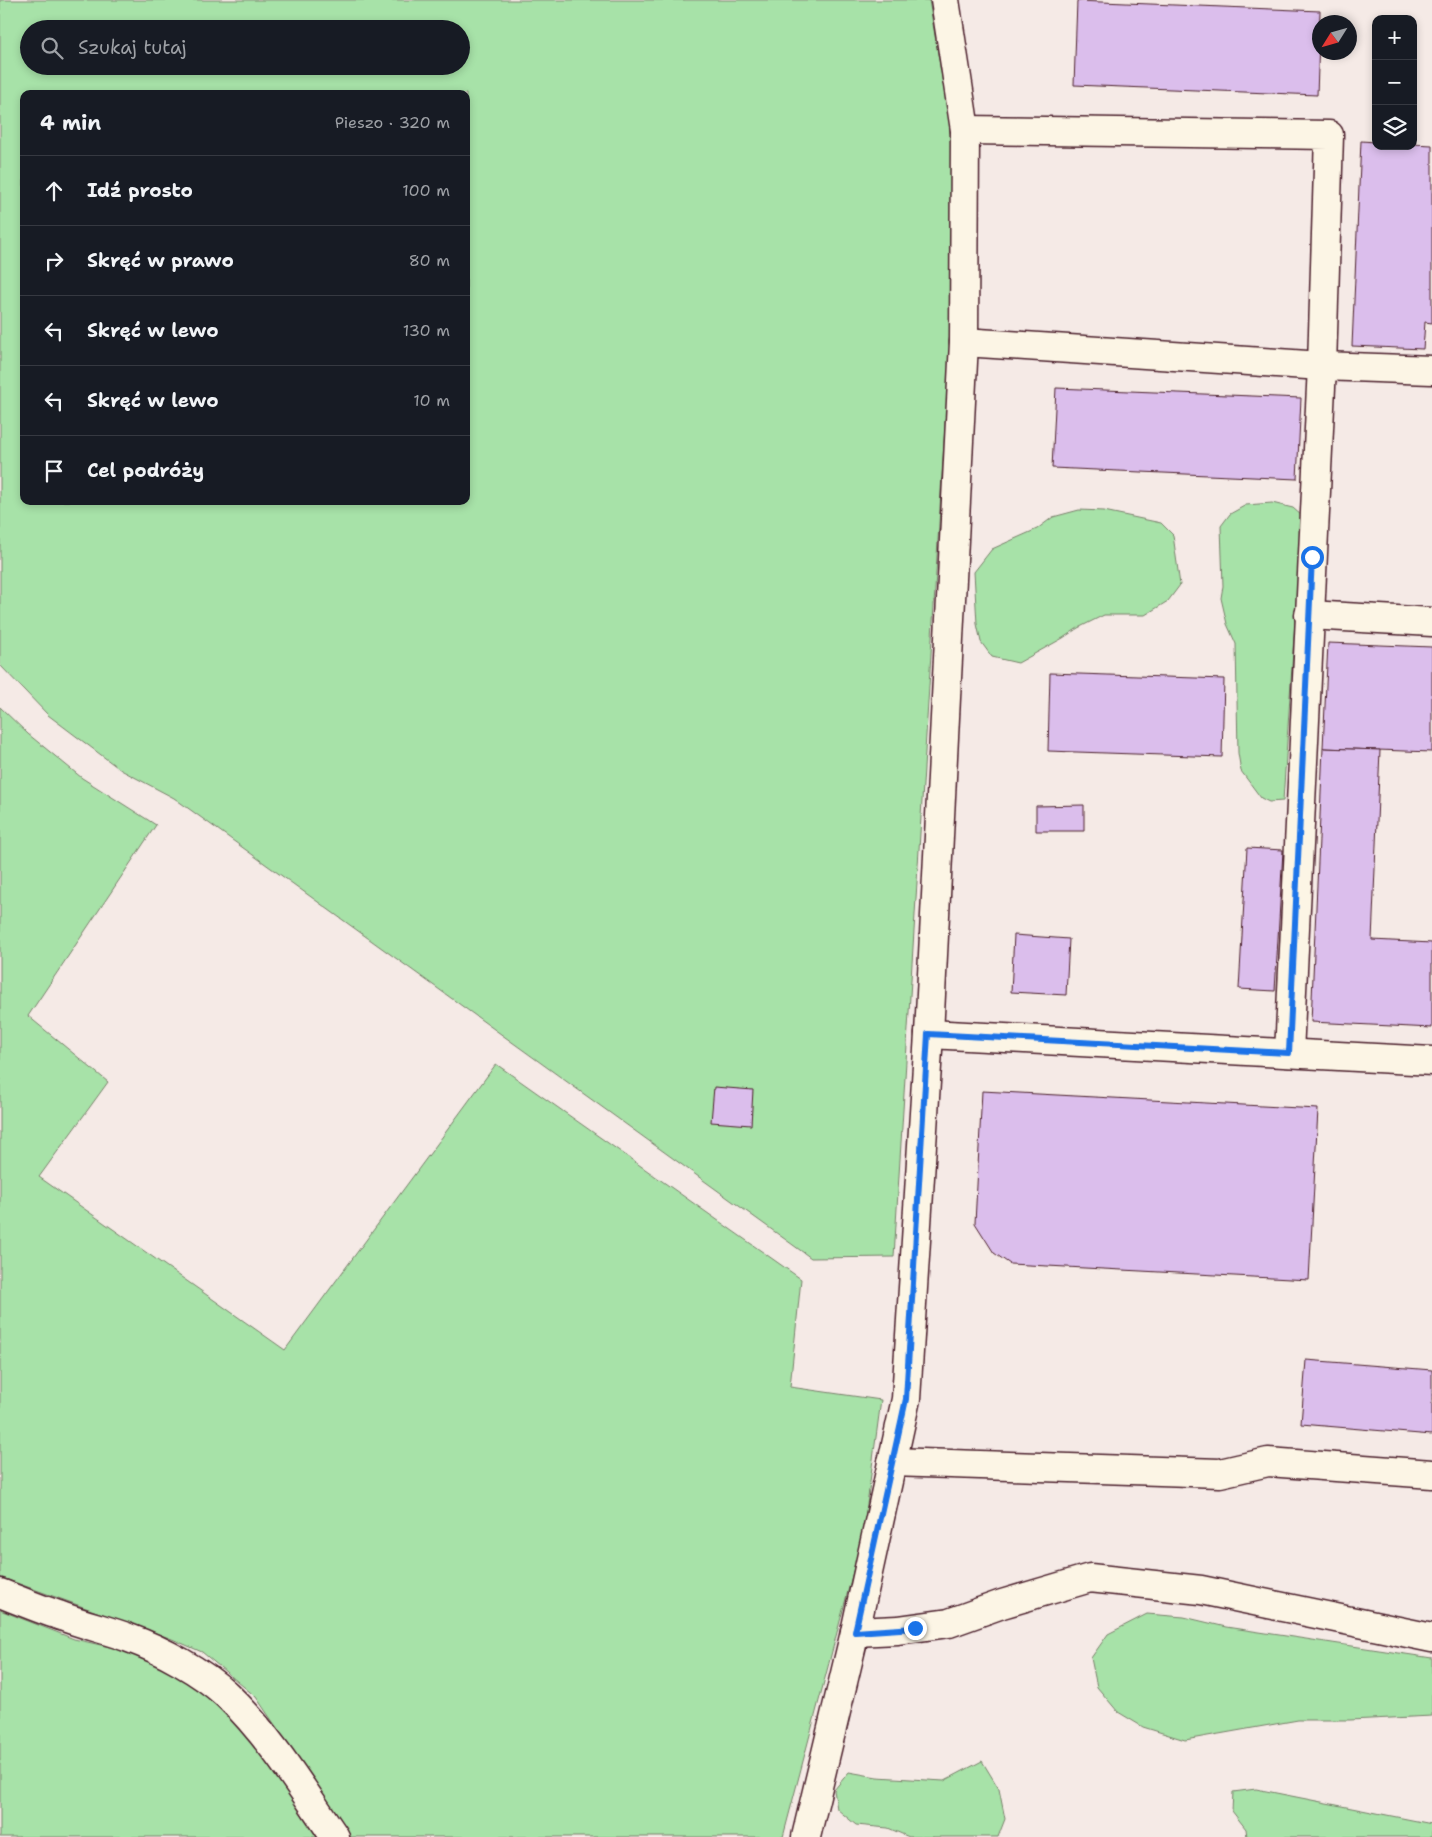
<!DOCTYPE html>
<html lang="pl">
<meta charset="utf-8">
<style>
body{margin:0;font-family:"Shantell Sans",sans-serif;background:#242831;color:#f1f3f6}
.controls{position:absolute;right:15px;top:15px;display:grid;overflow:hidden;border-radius:10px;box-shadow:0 2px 8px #0003}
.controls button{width:45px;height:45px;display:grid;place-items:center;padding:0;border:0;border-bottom:1px solid #363941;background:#171b24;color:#f1f3f6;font:25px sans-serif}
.compass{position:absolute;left:1312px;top:15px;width:45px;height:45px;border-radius:50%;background:#171b24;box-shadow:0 2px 8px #0003;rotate:233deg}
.stop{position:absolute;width:15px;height:15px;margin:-11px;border:4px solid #1a73e8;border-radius:50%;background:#fff}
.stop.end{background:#1a73e8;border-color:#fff;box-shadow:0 1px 5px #0008}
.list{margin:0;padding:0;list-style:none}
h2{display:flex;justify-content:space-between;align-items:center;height:65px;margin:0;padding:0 20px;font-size:21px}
h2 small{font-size:16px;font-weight:400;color:#9ea1a6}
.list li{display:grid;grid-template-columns:32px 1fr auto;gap:15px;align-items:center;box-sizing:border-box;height:70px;padding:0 20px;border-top:1px solid #363941}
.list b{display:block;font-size:19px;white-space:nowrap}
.list em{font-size:16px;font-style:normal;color:#9ea1a6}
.icon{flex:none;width:28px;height:28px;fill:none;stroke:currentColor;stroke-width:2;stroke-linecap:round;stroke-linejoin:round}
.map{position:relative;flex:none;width:1432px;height:1837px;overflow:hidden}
.search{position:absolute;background:#171b24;box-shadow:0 2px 8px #0003;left:20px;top:20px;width:450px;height:55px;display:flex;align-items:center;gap:12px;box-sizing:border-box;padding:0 18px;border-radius:28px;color:#9ea1a6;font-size:19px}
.panel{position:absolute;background:#171b24;box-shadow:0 2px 8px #0003;left:20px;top:90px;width:450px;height:415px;border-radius:10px}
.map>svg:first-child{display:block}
.green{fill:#a7e2a8;stroke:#78806a;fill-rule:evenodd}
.building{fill:#dbbeec;stroke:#4a1f2b}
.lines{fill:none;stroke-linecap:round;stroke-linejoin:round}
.minor-casing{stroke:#4a1f2b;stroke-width:31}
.minor{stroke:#fcf5e5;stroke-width:28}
.route{stroke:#1a73e8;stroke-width:6}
</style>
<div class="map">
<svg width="1432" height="1837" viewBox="0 0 1432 1837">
<rect width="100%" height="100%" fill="#f5eae6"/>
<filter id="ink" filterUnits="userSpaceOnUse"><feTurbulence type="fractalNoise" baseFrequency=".02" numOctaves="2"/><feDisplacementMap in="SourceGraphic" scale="10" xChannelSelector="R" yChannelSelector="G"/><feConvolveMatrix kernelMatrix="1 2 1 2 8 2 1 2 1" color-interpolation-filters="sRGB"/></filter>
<g filter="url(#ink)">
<!-- green -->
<g class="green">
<path d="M 0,0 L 929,0 L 950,125 L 954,279 L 894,1257 L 811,1258 L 174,798 L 121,770 L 48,715 L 0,665 ZM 29,29 L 461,29 L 461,66 L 29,66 ZM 24,94 L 466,94 L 466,501 L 24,501 Z"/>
<polygon points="1272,503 1293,508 1302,516 1283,801 1269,802 1261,798 1241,771 1238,753 1236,644 1227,624 1221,598 1223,586 1221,526 1230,514 1246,505"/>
<polygon points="1079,510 1104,511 1161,523 1173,535 1180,585 1168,601 1145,615 1104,615 1078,628 1063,638 1018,663 992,657 981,642 977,624 974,572 992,549 1037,529 1053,517"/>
<polygon points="0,707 28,734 82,778 156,825 28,1016 108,1082 39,1177 285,1350 496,1064 801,1279 790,1387 881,1400 863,1534 783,1837 351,1837 256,1697 202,1652 172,1639 0,1577"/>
<polygon points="0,1610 74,1639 141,1654 198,1683 255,1740 320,1837 0,1837"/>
<polygon points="1147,1614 1184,1617 1226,1627 1432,1658 1432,1716 1350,1720 1298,1720 1185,1740 1143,1727 1118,1712 1097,1687 1091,1658 1108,1634"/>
<polygon points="982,1761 999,1789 1005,1819 998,1837 909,1837 888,1828 856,1825 837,1809 834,1790 849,1772 877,1777 944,1781"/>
<polygon points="1256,1789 1432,1824 1432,1837 1247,1837 1246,1829 1232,1811 1233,1792"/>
</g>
<!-- building -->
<g class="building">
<polygon points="1077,1 1320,11 1317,95 1074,85"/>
<polygon points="1361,141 1376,142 1376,146 1413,146 1413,144 1432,145 1432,323 1425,322 1423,349 1352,346"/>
<polygon points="1056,388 1301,398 1297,479 1052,468"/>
<polygon points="1328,643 1432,647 1432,752 1323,748"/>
<polygon points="1050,673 1224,679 1222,757 1048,751"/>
<polygon points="1323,748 1380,750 1372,940 1432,943 1432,1028 1311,1022"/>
<polygon points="1084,805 1084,831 1036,831 1036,806"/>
<polygon points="1247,848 1283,850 1275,991 1239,989"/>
<polygon points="1014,935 1069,939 1066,995 1011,992"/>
<polygon points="714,1087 753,1090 751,1125 711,1122"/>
<polygon points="982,1091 1318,1109 1309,1280 1010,1264 994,1253 975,1223"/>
<polygon points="1306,1360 1432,1370 1432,1435 1301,1424"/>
</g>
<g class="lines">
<!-- minor casing -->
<g class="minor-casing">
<g id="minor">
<polyline points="965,130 1329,135 1322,366 1289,1053"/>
<polyline points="964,342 1322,366 1432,370"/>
<polyline points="1309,615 1432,622"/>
<polyline points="929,1034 1432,1061"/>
<polyline points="892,1462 1220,1473 1268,1462 1432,1474"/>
<path d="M 0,1593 C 21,1601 42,1610 64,1617 C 85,1625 108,1630 129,1638 C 162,1650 201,1671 227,1695 C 270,1736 302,1789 335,1837"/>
<polyline points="855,1632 898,1630 949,1623 1002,1604 1090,1578 1201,1590 1432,1638"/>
<polyline points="806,1837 855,1632 906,1399 929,1034 964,342 965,130 945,0"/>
</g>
</g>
<!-- minor -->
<use href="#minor" class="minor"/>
</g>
</g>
<g class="lines" filter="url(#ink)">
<!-- route -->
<polyline class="route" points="915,1628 855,1632 906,1399 928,1034 1289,1053 1312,557"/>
</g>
</svg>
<div class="controls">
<button>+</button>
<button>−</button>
<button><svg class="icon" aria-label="layers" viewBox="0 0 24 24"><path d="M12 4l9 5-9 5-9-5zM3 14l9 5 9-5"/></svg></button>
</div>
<svg class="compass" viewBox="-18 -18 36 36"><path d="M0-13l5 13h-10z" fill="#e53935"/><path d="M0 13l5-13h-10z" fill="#9ea1a6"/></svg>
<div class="stop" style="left:1312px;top:557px"></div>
<div class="stop end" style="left:915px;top:1628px"></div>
<div class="search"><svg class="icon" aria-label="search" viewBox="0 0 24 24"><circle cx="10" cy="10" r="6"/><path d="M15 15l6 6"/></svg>Szukaj tutaj</div>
<section class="panel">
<h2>4 min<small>Pieszo · 320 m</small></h2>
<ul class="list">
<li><svg class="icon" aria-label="ahead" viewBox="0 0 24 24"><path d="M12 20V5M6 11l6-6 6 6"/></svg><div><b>Idź prosto</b></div><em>100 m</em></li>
<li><svg class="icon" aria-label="right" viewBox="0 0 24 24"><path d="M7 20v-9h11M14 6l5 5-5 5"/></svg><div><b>Skręć w prawo</b></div><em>80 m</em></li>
<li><svg class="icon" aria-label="left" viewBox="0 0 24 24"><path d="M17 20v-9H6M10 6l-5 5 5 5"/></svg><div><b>Skręć w lewo</b></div><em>130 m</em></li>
<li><svg class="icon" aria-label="left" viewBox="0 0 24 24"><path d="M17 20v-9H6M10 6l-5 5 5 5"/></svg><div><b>Skręć w lewo</b></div><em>10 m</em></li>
<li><svg class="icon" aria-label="arrive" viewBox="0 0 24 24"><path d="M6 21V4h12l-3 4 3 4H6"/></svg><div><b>Cel podróży</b></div></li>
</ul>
</section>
</div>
